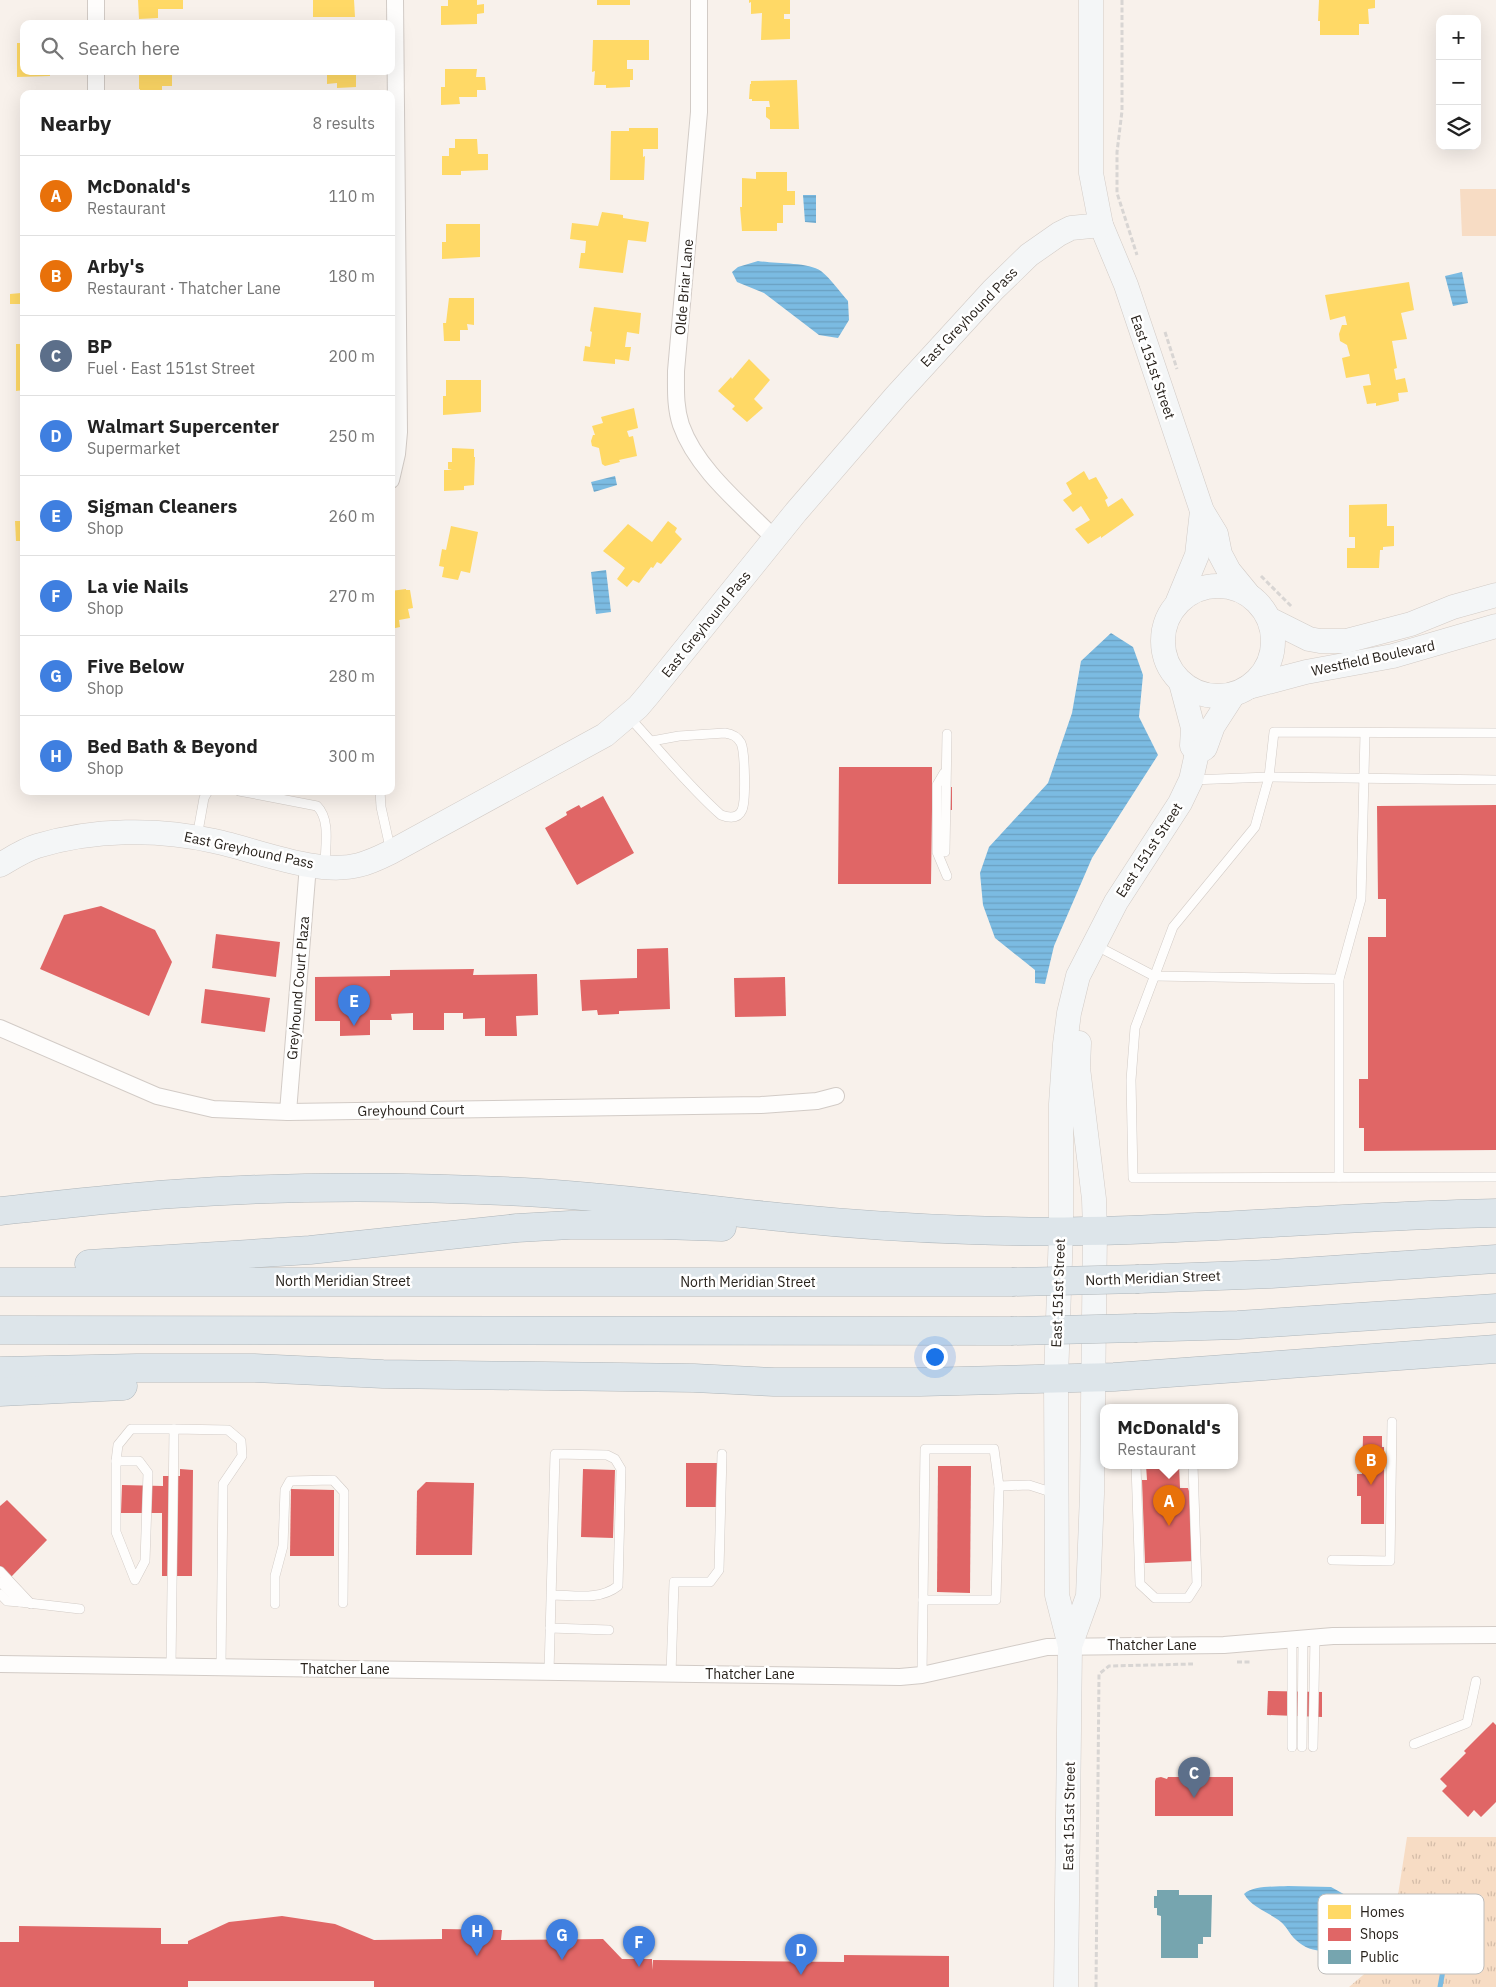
<!DOCTYPE html>
<meta charset="utf-8">
<style>
body{margin:0;font-family:"IBM Plex Sans",sans-serif;background:#f2f2f2;color:#222}
.controls{position:absolute;right:15px;top:15px;display:grid;overflow:hidden;border-radius:10px;box-shadow:0 5px 20px #0002}
.controls button{width:45px;height:45px;display:grid;place-items:center;padding:0;border:0;border-bottom:1px solid #e0e0e0;background:#fff;color:#222;font:25px sans-serif}
.you{position:absolute;left:934px;top:1356px;width:18px;height:18px;margin:-12px;border:4px solid #fff;border-radius:50%;background:#1a73e8;box-shadow:0 0 0 8px #1a73e833}
.badge{display:grid;place-items:center;width:32px;height:32px;border-radius:50%;background:#716a64;color:#fff;font-size:16px;font-weight:700}
.pin{position:absolute;translate:-50% -41px;filter:drop-shadow(0 1px 2px #0008)}
.pin::after{content:'';position:absolute;top:26px;width:18px;height:15px;background:inherit;clip-path:polygon(0 0,100% 0,50% 100%)}
.popup{position:absolute;left:1100px;top:1404px;width:138px;height:65px;box-sizing:border-box;display:grid;place-content:center;border-radius:10px;background:#fff;filter:drop-shadow(0 1px 4px #0005);font-size:16px;white-space:nowrap;color:#767676}
.popup b{font-size:19px;color:#222}
.popup::after{content:'';position:absolute;left:50%;top:100%;margin-left:-10px;border:10px solid transparent;border-top-color:#fff}
.list{margin:0;padding:0;list-style:none}
h2{display:flex;justify-content:space-between;align-items:center;height:65px;margin:0;padding:0 20px;font-size:21px}
h2 small{font-size:16px;font-weight:400;color:#767676}
.list li{display:grid;grid-template-columns:32px 1fr auto;gap:15px;align-items:center;box-sizing:border-box;height:80px;padding:0 20px;border-top:1px solid #e0e0e0}
.list b{display:block;font-size:19px;white-space:nowrap}
.list p{margin:0;font-size:16px;white-space:nowrap;color:#767676}
.list em{font-size:16px;font-style:normal;color:#767676}
.icon{flex:none;width:28px;height:28px;fill:none;stroke:currentColor;stroke-width:2;stroke-linecap:round;stroke-linejoin:round}
.map{position:relative;flex:none;width:1496px;height:1987px;overflow:hidden}
.search{position:absolute;background:#fff;box-shadow:0 5px 20px #0002;left:20px;top:20px;width:375px;height:55px;display:flex;align-items:center;gap:12px;box-sizing:border-box;padding:0 18px;border-radius:10px;color:#767676;font-size:19px}
.panel{position:absolute;background:#fff;box-shadow:0 5px 20px #0002;left:20px;top:90px;width:375px;height:705px;border-radius:10px}
.map>svg:first-child{display:block}
.park{fill:url(#park-tufts)}
.pitch{fill:#f7dcc4}
.water{fill:url(#water-rules)}
.homes{fill:#ffd966}
.shops{fill:#e06666}
.public{fill:#76a5af}
.lines{fill:none;stroke-linecap:round;stroke-linejoin:round}
.stream{stroke:#7bbbe2;stroke-width:5}
.lane-casing{stroke:#d2cbc6;stroke-width:10}
.street-casing{stroke:#d2cbc6;stroke-width:18}
.secondary-casing{stroke:#d2cbc6;stroke-width:25}
.highway-casing{stroke:#aeb5b9;stroke-width:29}
.path{stroke:#d8d5d3;stroke-width:3;stroke-dasharray:5 2.5;stroke-linecap:butt}
.lane{stroke:#fefdfc;stroke-width:9}
.street{stroke:#fefdfc;stroke-width:16}
.secondary{stroke:#f4f6f7;stroke-width:24}
.highway{stroke:#dde5ea;stroke-width:28}
.highway-bridge-casing{stroke:#aeb5b9;stroke-width:29;stroke-linecap:butt}
.highway-bridge{stroke:#dde5ea;stroke-width:28}
.labels{text-anchor:middle;stroke-width:5;stroke-linejoin:round;paint-order:stroke}
.street-label{font-size:14px;fill:#28221c;stroke:#fff}
.key{fill:#fff;stroke:#bebdbb;stroke-width:1}
.key-label{font-size:14px;fill:#28221c}
</style>
<div class="map">
<svg width="1496" height="1987" viewBox="0 0 1496 1987">
<defs>
<pattern id="park-tufts" width="24" height="20" patternUnits="userSpaceOnUse" patternTransform="scale(1.25)"><rect width="24" height="20" fill="#f7dcc4"/><path d="M3 7l-1-3M5 7V3M7 7l1-3M15 17l-1-3M17 17v-4M19 17l1-3" fill="none" stroke="#d4bca8"/></pattern>
<pattern id="water-rules" width="6" height="5" patternUnits="userSpaceOnUse" patternTransform="scale(1.25)"><rect width="6" height="5" fill="#7bbbe2"/><path d="M0 2.5h6" fill="none" stroke="#6aa0c1"/></pattern>
</defs>
<rect width="100%" height="100%" fill="#f8f1eb"/>
<!-- park -->
<polygon class="park" points="1407,1837 1496,1837 1496,1987 1349,1987 1389,1953"/>
<!-- pitch -->
<polygon class="pitch" points="1460,189 1496,189 1496,236 1462,236"/>
<!-- water -->
<g class="water">
<polygon points="803,195 816,195 816,223 805,222"/>
<path d="M 758,261 C 775,264 808,262 821,271 C 831,279 840,292 848,301 L 849,320 L 838,338 L 819,335 L 764,293 L 737,282 L 732,272 L 738,267 Z"/>
<polygon points="1462,272 1468,303 1453,306 1445,276"/>
<polygon points="615,476 617,485 594,492 591,482"/>
<polygon points="606,570 611,612 596,614 591,572"/>
<polygon points="1111,633 1133,647 1143,675 1139,717 1158,755 1092,858 1054,946 1045,984 1035,983 1035,970 995,938 983,905 980,873 989,847 1048,783 1072,713 1081,661"/>
<path d="M 1288,1886 L 1331,1887 L 1349,1897 L 1361,1913 L 1363,1925 L 1358,1940 C 1339,1952 1314,1957 1296,1940 C 1290,1935 1287,1927 1281,1922 C 1269,1912 1252,1908 1244,1894 C 1253,1885 1276,1887 1288,1886 Z"/>
</g>
<!-- homes -->
<g class="homes">
<polygon points="138,0 183,0 183,9 158,9 158,18 139,19"/>
<polygon points="313,0 354,0 355,17 313,17"/>
<polygon points="448,0 477,0 477,5 484,4 484,13 477,14 477,24 441,25 441,6 448,6"/>
<rect x="597" y="0" width="33" height="5"/>
<polygon points="749,0 790,0 790,14 784,14 784,19 790,19 790,39 761,40 762,13 751,14 751,2 749,3"/>
<polygon points="1319,0 1375,0 1375,8 1368,9 1369,24 1359,24 1359,35 1320,35 1320,21 1318,21"/>
<polygon points="593,40 649,40 649,60 627,60 627,69 633,69 633,80 630,80 630,87 606,88 606,85 594,85 595,71 592,72"/>
<polygon points="17,43 24,43 24,71 50,71 50,76 17,77"/>
<polygon points="445,69 477,69 476,77 485,77 486,90 477,90 477,97 459,97 460,104 441,105 441,87 445,87"/>
<polygon points="139,71 181,71 181,75 172,75 172,86 162,86 162,91 140,92 140,89 139,89"/>
<polygon points="327,71 356,71 356,87 337,88 337,83 327,84"/>
<polygon points="797,80 799,129 770,129 770,120 766,117 766,107 770,107 769,101 752,101 752,99 749,99 750,84 751,84 751,81"/>
<polygon points="629,128 658,128 658,149 643,149 643,157 645,156 644,180 610,180 611,131 629,131"/>
<polygon points="455,139 477,139 478,154 488,154 488,170 461,171 461,175 442,175 442,156 449,156 449,148 455,148"/>
<polygon points="756,172 787,172 787,191 795,191 795,205 783,205 783,223 777,223 777,231 742,231 740,207 742,207 742,178 756,179"/>
<polygon points="602,212 623,215 623,218 649,222 646,242 628,240 623,273 579,268 581,253 585,253 586,241 570,239 572,223 598,226"/>
<polygon points="446,224 480,224 480,257 442,259 442,242 446,242"/>
<polygon points="21,279 24,279 24,314 21,314 22,304 10,304 10,294 21,293"/>
<polygon points="1409,282 1414,310 1401,313 1407,339 1392,341 1397,368 1394,369 1396,380 1405,378 1408,392 1398,393 1399,401 1376,406 1376,403 1367,404 1363,386 1371,385 1369,374 1346,378 1342,358 1350,356 1347,345 1340,341 1339,334 1342,325 1347,325 1345,316 1330,320 1325,295"/>
<polygon points="449,298 474,298 474,325 467,324 468,330 460,330 460,341 444,341 443,323 446,323"/>
<polygon points="594,307 641,313 639,334 627,332 625,347 631,347 629,361 615,359 615,364 583,361 585,346 590,347 592,332 590,331"/>
<polygon points="16,344 24,344 24,390 16,391"/>
<polygon points="749,359 770,380 754,399 763,408 747,422 732,409 735,406 718,391 731,377 732,379"/>
<polygon points="446,380 481,380 481,412 443,415 443,396 446,396"/>
<polygon points="634,408 638,428 627,431 629,437 633,436 637,456 619,460 620,462 605,466 602,464 599,448 592,446 591,441 593,435 595,435 592,426 603,423 601,417"/>
<rect x="22" y="423" width="2" height="36"/>
<polygon points="452,448 474,449 474,457 475,457 474,485 464,486 464,490 444,491 444,470 452,470 448,469 448,462 452,462"/>
<polygon points="1084,471 1089,480 1096,477 1108,498 1105,500 1108,507 1122,498 1134,515 1101,538 1101,536 1088,544 1075,529 1090,520 1081,506 1073,512 1063,500 1072,494 1066,483"/>
<polygon points="1387,504 1387,526 1394,526 1394,546 1383,547 1383,550 1380,550 1379,568 1347,568 1347,548 1355,548 1355,537 1349,537 1349,505"/>
<polygon points="15,521 24,521 24,541 16,541"/>
<polygon points="668,521 677,528 675,532 682,539 661,564 657,562 653,568 651,567 639,583 633,580 627,587 617,579 625,568 603,551 628,524 652,542"/>
<polygon points="451,526 478,532 470,573 461,571 458,580 442,577 444,567 439,566 442,549 446,550"/>
<polygon points="406,589 406,590 410,590 413,608 408,609 410,618 399,620 400,627 391,629 391,591"/>
</g>
<!-- shops -->
<g class="shops">
<polygon points="839,767 932,767 932,787 952,787 952,810 932,809 931,884 838,884"/>
<polygon points="603,796 634,853 577,885 545,828 567,815 566,812 579,805 581,808"/>
<polygon points="1496,805 1496,1150 1364,1151 1364,1128 1359,1128 1359,1079 1368,1079 1368,937 1386,937 1386,899 1378,899 1377,806"/>
<polygon points="101,906 155,930 172,962 149,1016 40,969 64,915"/>
<polygon points="216,934 280,942 276,977 212,968"/>
<polygon points="668,948 670,1009 619,1011 619,1014 598,1015 597,1010 582,1011 580,980 637,978 637,949"/>
<polygon points="474,969 473,975 537,974 538,1015 516,1016 517,1036 485,1036 485,1018 463,1019 463,1013 444,1013 444,1030 413,1030 413,1013 391,1014 392,1020 370,1020 370,1035 340,1036 340,1021 315,1021 315,977 390,976 390,970"/>
<polygon points="785,977 786,1016 735,1017 734,978"/>
<polygon points="205,989 270,998 265,1032 201,1023"/>
<polygon points="1363,1436 1382,1436 1382,1447 1384,1447 1384,1524 1361,1524 1361,1496 1357,1496 1357,1474 1362,1474"/>
<rect x="686" y="1463" width="32" height="44"/>
<polygon points="1146,1465 1179,1465 1180,1488 1188,1488 1189,1491 1192,1491 1195,1561 1145,1563 1142,1480 1147,1480"/>
<polygon points="938,1466 971,1466 970,1593 937,1592"/>
<polygon points="180,1469 193,1470 192,1576 162,1576 162,1513 121,1513 122,1485 163,1486 163,1476 180,1476"/>
<polygon points="583,1469 615,1470 613,1538 581,1537"/>
<polygon points="426,1482 474,1483 472,1555 416,1555 417,1491"/>
<polygon points="291,1489 334,1490 334,1556 290,1556"/>
<polygon points="7,1500 47,1540 11,1577 0,1574 0,1506"/>
<polygon points="1268,1691 1322,1692 1322,1717 1267,1715"/>
<polygon points="1493,1722 1496,1725 1496,1802 1481,1817 1474,1810 1468,1817 1442,1791 1447,1786 1440,1779 1466,1753 1464,1751"/>
<polygon points="1161,1777 1167,1779 1168,1777 1233,1777 1233,1816 1155,1816 1155,1781 1156,1778"/>
<polygon points="282,1916 335,1924 374,1940 442,1939 442,1929 502,1930 501,1940 603,1939 622,1959 652,1959 652,1970 653,1960 844,1962 844,1955 949,1956 949,1987 374,1987 374,1981 188,1981 188,1987 0,1987 0,1942 19,1942 19,1926 161,1928 161,1944 188,1944 188,1941 229,1922"/>
</g>
<!-- public -->
<polygon class="public" points="1157,1890 1179,1890 1179,1895 1212,1895 1211,1937 1203,1937 1203,1944 1198,1944 1198,1958 1161,1958 1161,1916 1157,1915 1157,1908 1154,1908 1154,1896 1157,1896"/>
<g class="lines">
<!-- stream -->
<polyline class="stream" points="1440,1987 1444,1965 1445,1944"/>
<!-- lane casing -->
<g class="lane-casing">
<g id="lane">
<path d="M 628,716 C 659,749 687,785 721,815 C 729,818 738,819 742,810 C 746,801 745,752 741,743 C 737,736 732,734 725,733 L 679,736 L 652,741"/>
<polyline points="1496,733 1274,732 1269,777 1255,827 1173,927 1135,1028 1131,1080 1133,1178 1496,1177"/>
<polyline points="944,773 937,785 937,852 947,876"/>
<polyline points="1191,780 1269,777 1496,780"/>
<path d="M 239,791 L 317,806 C 331,820 325,847 325,866"/>
<polyline points="380,791 381,807 391,852"/>
<polyline points="197,837 204,798 208,791"/>
<polyline points="945,852 947,734"/>
<polyline points="1095,945 1154,976 1339,979"/>
<polyline points="1339,1177 1339,979 1361,899 1365,733"/>
<polygon points="116,1461 139,1461 148,1473 145,1561 135,1580 116,1532"/>
<polyline points="116,1461 118,1445 131,1429 174,1429"/>
<polyline points="1136,1465 1140,1584 1155,1598 1188,1598 1197,1584 1193,1465"/>
<polyline points="1332,1560 1390,1561 1392,1422"/>
<polyline points="0,1571 31,1604"/>
<polyline points="0,1582 20,1602 80,1609"/>
<polyline points="0,1594 7,1601 20,1602"/>
<polyline points="923,1600 996,1600 999,1486"/>
<polyline points="275,1604 275,1576 283,1546 285,1490 290,1481 333,1480 344,1492 343,1603"/>
<polyline points="550,1628 609,1630"/>
<polyline points="1292,1639 1292,1747"/>
<polyline points="171,1667 174,1429 228,1430 241,1441 242,1456 223,1484 221,1667"/>
<path d="M 549,1672 L 555,1454 L 607,1455 L 615,1459 L 621,1469 L 618,1586 C 599,1601 574,1595 551,1595"/>
<polyline points="671,1674 674,1582 710,1582 719,1570 722,1454"/>
<polyline points="922,1675 925,1449 994,1449 999,1486 1029,1485 1054,1493"/>
<polyline points="1414,1744 1467,1723 1476,1681"/>
<polyline points="1302,1747 1303,1638"/>
<polyline points="1313,1747 1315,1637"/>
</g>
</g>
<!-- street casing -->
<g class="street-casing">
<g id="street">
<polyline points="96,0 96,24"/>
<path d="M 699,0 L 699,112 L 676,371 C 676,389 675,407 681,425 C 697,470 742,505 774,538"/>
<polyline points="96,71 96,94"/>
<polyline points="391,480 397,454 399,432 395,0"/>
<polyline points="0,1028 157,1096 213,1109 288,1112 761,1105 817,1101 836,1096"/>
<polyline points="288,1112 308,865"/>
<polyline points="0,1664 900,1677 922,1675 1047,1647 1224,1645 1333,1636 1496,1635"/>
</g>
</g>
<!-- secondary casing -->
<g class="secondary-casing">
<g id="secondary">
<polyline points="1101,225 1126,285 1202,511 1216,534 1220,554 1229,571 1247,593"/>
<circle cx="1218" cy="641" r="55"/>
<polyline points="1178,601 1197,555 1202,511"/>
<polyline points="1269,619 1309,639 1320,641 1346,641 1411,624 1453,607 1496,595"/>
<polyline points="1181,683 1193,728 1192,746 1197,753"/>
<polyline points="1249,687 1306,672 1393,656 1496,626"/>
<path d="M 0,865 C 12,858 24,850 37,846 C 93,829 158,828 214,841 C 257,850 317,876 359,865 C 371,862 381,857 391,852 L 605,735 L 638,707 L 649,694 L 796,512 L 896,396 L 993,290 L 1029,255 L 1059,234 L 1071,228 L 1101,225 L 1091,173 L 1091,0"/>
<polyline points="1070,1646 1088,1596 1092,1494 1095,1231 1094,1199 1078,1068 1079,1043"/>
<polyline points="1066,1987 1070,1646 1057,1595 1056,1379 1061,1231 1061,1104 1065,1044 1069,1013 1078,976 1116,902 1180,803 1191,780 1197,753 1205,748 1213,726 1233,695"/>
</g>
</g>
<!-- highway casing -->
<g class="highway-casing">
<g id="highway">
<path d="M 0,1211 C 57,1205 115,1198 172,1194 C 295,1185 419,1186 541,1193 C 624,1198 706,1210 789,1218 C 849,1224 909,1228 969,1230 C 1145,1237 1320,1216 1496,1213"/>
<polyline points="89,1264 310,1250 517,1228 570,1225 662,1225 722,1227"/>
<polyline points="1139,1279 1271,1274 1496,1259"/>
<polyline points="0,1282 1012,1282"/>
<polyline points="1137,1328 1238,1325 1496,1308"/>
<polyline points="0,1330 1011,1331"/>
<polyline points="0,1371 137,1368 254,1368 383,1374 694,1378 774,1382 920,1382 1114,1377 1496,1349"/>
<polyline points="0,1392 123,1386"/>
</g>
</g>
<!-- path -->
<g class="path">
<polyline points="1122,0 1122,111 1117,152 1117,193 1137,255"/>
<polyline points="1165,332 1177,369"/>
<polyline points="1261,576 1292,607"/>
<polyline points="1237,1662 1252,1662"/>
<polyline points="1096,1987 1099,1674 1109,1666 1193,1664"/>
</g>
<!-- lane -->
<use href="#lane" class="lane"/>
<!-- street -->
<use href="#street" class="street"/>
<!-- secondary -->
<use href="#secondary" class="secondary"/>
<!-- highway -->
<use href="#highway" class="highway"/>
<!-- highway-bridge casing -->
<g class="highway-bridge-casing">
<g id="highway-bridge">
<polyline points="1012,1282 1139,1279"/>
<polyline points="1011,1331 1137,1328"/>
</g>
</g>
<!-- highway-bridge -->
<use href="#highway-bridge" class="highway-bridge"/>
</g>
<g class="labels">
<!-- street labels -->
<g class="street-label">
<text transform="translate(684 287) rotate(-85)" y="5">Olde Briar Lane</text>
<text transform="translate(969 317) rotate(-46)" y="5">East Greyhound Pass</text>
<text transform="translate(1153 367) rotate(71)" y="5">East 151st Street</text>
<text transform="translate(706 624) rotate(-51)" y="5">East Greyhound Pass</text>
<text transform="translate(1373 658) rotate(-12)" y="5">Westfield Boulevard</text>
<text transform="translate(249 850) rotate(12)" y="5">East Greyhound Pass</text>
<text transform="translate(1149 850) rotate(-57)" y="5">East 151st Street</text>
<text transform="translate(298 988) rotate(-85)" y="5">Greyhound Court Plaza</text>
<text transform="translate(411 1110) rotate(-1)" y="5">Greyhound Court</text>
<text transform="translate(1153 1278) rotate(-2)" y="5">North Meridian Street</text>
<text x="343" y="1286">North Meridian Street</text>
<text x="748" y="1287">North Meridian Street</text>
<text transform="translate(1058 1293) rotate(-88)" y="5">East 151st Street</text>
<text x="1152" y="1650">Thatcher Lane</text>
<text x="345" y="1674">Thatcher Lane</text>
<text x="750" y="1679">Thatcher Lane</text>
<text transform="translate(1069 1816) rotate(-89)" y="5">East 151st Street</text>
</g>
</g>
<!-- legend -->
<rect x="1318" y="1894" width="166" height="80" rx="8" class="key"/>
<rect x="1328" y="1905" width="23" height="14" fill="#ffd966"/>
<rect x="1328" y="1928" width="23" height="13" fill="#e06666"/>
<rect x="1328" y="1950" width="23" height="14" fill="#76a5af"/>
<g class="key-label">
<text x="1360" y="1917">Homes</text>
<text x="1360" y="1939">Shops</text>
<text x="1360" y="1962">Public</text>
</g>
</svg>
<div class="controls">
<button>+</button>
<button>−</button>
<button><svg class="icon" aria-label="layers" viewBox="0 0 24 24"><path d="M12 4l9 5-9 5-9-5zM3 14l9 5 9-5"/></svg></button>
</div>
<div class="you"></div>
<div class="pin badge" style="left:1169px;top:1526px;background:#e8710a">A</div>
<div class="popup"><b>McDonald's</b>Restaurant</div>
<div class="pin badge" style="left:1371px;top:1485px;background:#e8710a">B</div>
<div class="pin badge" style="left:1194px;top:1798px;background:#5c6f8a">C</div>
<div class="pin badge" style="left:801px;top:1975px;background:#3f7fe0">D</div>
<div class="pin badge" style="left:354px;top:1026px;background:#3f7fe0">E</div>
<div class="pin badge" style="left:639px;top:1967px;background:#3f7fe0">F</div>
<div class="pin badge" style="left:562px;top:1960px;background:#3f7fe0">G</div>
<div class="pin badge" style="left:477px;top:1956px;background:#3f7fe0">H</div>
<div class="search"><svg class="icon" aria-label="search" viewBox="0 0 24 24"><circle cx="10" cy="10" r="6"/><path d="M15 15l6 6"/></svg>Search here</div>
<section class="panel">
<h2>Nearby<small>8 results</small></h2>
<ul class="list">
<li><span class="badge" style="background:#e8710a">A</span><div><b>McDonald's</b><p>Restaurant</p></div><em>110 m</em></li>
<li><span class="badge" style="background:#e8710a">B</span><div><b>Arby's</b><p>Restaurant · Thatcher Lane</p></div><em>180 m</em></li>
<li><span class="badge" style="background:#5c6f8a">C</span><div><b>BP</b><p>Fuel · East 151st Street</p></div><em>200 m</em></li>
<li><span class="badge" style="background:#3f7fe0">D</span><div><b>Walmart Supercenter</b><p>Supermarket</p></div><em>250 m</em></li>
<li><span class="badge" style="background:#3f7fe0">E</span><div><b>Sigman Cleaners</b><p>Shop</p></div><em>260 m</em></li>
<li><span class="badge" style="background:#3f7fe0">F</span><div><b>La vie Nails</b><p>Shop</p></div><em>270 m</em></li>
<li><span class="badge" style="background:#3f7fe0">G</span><div><b>Five Below</b><p>Shop</p></div><em>280 m</em></li>
<li><span class="badge" style="background:#3f7fe0">H</span><div><b>Bed Bath &amp; Beyond</b><p>Shop</p></div><em>300 m</em></li>
</ul>
</section>
</div>
